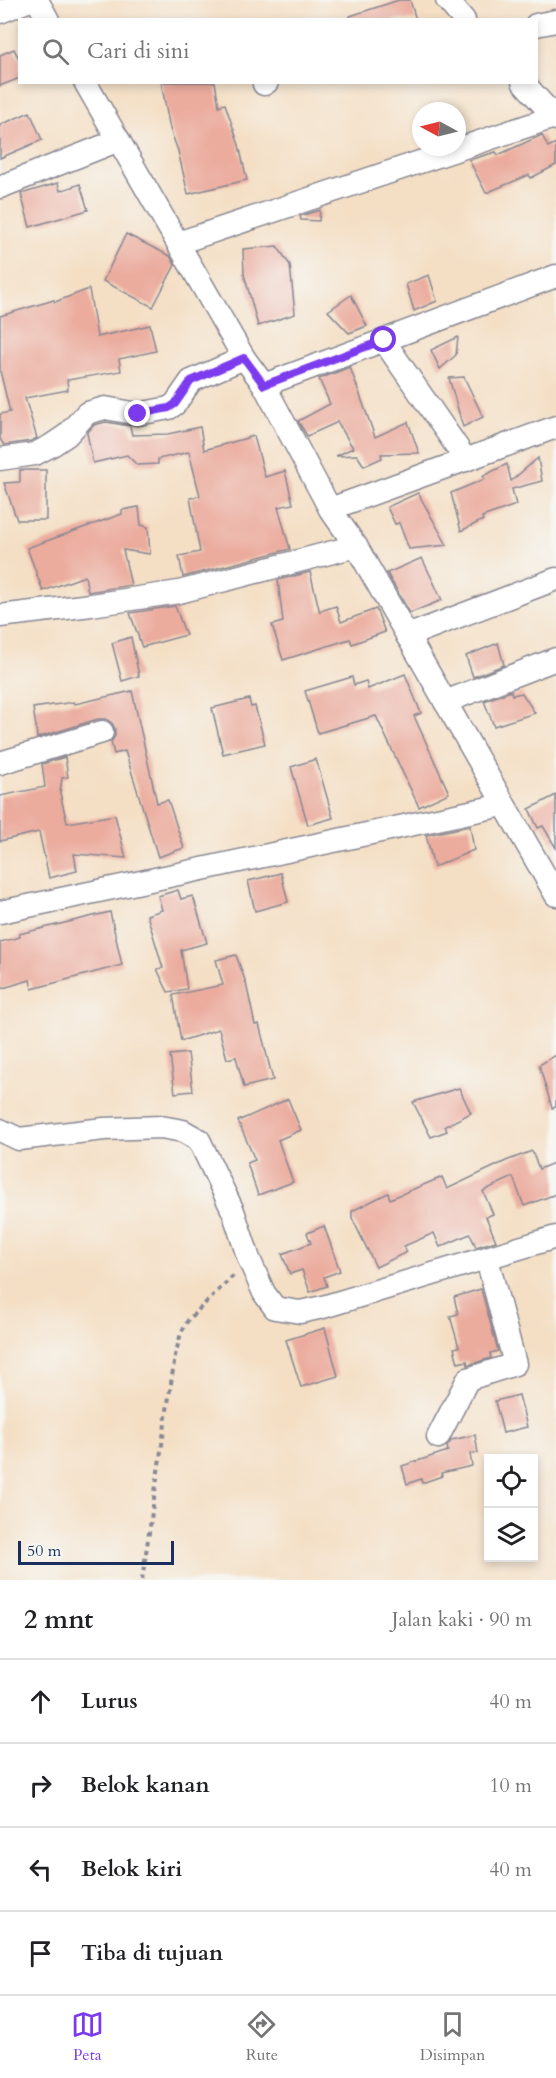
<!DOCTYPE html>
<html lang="id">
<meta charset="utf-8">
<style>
body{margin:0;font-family:Cardo,serif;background:#f2f2f2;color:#202124}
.controls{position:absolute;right:18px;bottom:18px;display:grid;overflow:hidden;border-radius:0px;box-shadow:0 3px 9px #0003}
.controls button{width:54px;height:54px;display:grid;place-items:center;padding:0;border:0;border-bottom:2px solid #e0e0e0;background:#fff;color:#202124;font:30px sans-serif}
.compass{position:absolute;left:412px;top:102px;width:54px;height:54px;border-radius:50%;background:#fff;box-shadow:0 3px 9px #0003;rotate:277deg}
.scale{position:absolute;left:18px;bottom:15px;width:156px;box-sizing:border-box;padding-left:6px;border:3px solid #1b2f5e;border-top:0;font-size:16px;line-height:21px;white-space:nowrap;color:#1b2f5e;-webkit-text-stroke:4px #f6f6f2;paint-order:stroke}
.stop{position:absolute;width:18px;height:18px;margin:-14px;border:4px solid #7c3aed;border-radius:50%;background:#fff}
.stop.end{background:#7c3aed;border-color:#fff;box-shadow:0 2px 6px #0008}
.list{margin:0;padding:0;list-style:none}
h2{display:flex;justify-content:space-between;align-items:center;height:78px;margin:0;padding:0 24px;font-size:26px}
h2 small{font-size:20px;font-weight:400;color:#757577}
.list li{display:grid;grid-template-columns:39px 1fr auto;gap:18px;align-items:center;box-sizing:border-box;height:84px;padding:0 24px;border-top:2px solid #e0e0e0}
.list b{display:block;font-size:22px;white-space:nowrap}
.list em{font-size:20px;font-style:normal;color:#757577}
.icon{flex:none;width:33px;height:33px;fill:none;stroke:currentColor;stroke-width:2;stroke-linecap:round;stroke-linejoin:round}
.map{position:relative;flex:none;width:556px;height:1580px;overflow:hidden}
.search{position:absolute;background:#fff;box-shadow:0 3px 9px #0003;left:18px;right:18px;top:18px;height:66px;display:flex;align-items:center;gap:15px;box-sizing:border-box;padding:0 21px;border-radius:0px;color:#757577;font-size:22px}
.sheet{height:414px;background:#fff}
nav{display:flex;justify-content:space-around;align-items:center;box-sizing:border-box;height:84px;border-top:2px solid #e0e0e0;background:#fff;font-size:16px;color:#757577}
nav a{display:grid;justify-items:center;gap:3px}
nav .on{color:#7c3aed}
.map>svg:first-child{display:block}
.building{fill:#ebac9e}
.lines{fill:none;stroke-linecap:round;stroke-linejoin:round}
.minor-casing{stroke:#888792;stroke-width:25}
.path{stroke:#888792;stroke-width:4;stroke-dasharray:4.5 4.5;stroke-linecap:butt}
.minor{stroke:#fff;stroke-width:22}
.route{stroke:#7c3aed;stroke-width:8}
</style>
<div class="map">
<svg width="556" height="1580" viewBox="0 0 556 1580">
<rect width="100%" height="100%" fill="#f6f6f2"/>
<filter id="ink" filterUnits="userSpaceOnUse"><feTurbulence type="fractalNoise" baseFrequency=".0167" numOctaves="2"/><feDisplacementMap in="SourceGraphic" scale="12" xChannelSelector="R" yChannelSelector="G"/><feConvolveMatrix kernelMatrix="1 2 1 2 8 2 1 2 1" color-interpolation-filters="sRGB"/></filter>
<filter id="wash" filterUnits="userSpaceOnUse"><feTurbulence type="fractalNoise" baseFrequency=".008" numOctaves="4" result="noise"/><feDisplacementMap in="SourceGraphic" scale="24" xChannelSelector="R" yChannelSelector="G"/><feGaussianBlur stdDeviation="1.35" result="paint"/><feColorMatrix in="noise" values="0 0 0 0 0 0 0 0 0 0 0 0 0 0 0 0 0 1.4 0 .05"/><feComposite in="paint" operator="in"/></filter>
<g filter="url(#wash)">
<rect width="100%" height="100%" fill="#f4dfc5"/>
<g id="blocks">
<!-- building -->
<g class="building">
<polygon points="399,0 410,0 416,20 351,20 350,16"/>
<polygon points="14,49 20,61 20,78 0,86 0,55"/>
<polygon points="161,82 215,82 219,106 225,104 239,145 247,180 188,194 178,151 170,129"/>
<polygon points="30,112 42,140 0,158 0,125"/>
<polygon points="542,135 548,147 556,143 556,165 531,178 529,175 486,193 469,160 496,152 498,155"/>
<polygon points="58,183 60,191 80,184 88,210 30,227 21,194"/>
<polygon points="320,210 319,221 301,220 300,216"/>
<polygon points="126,234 170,256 175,265 153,307 103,281"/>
<polygon points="277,246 290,265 295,314 258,326 244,274 243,249"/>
<polygon points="429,275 437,301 414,311 406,284"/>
<polygon points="89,289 97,337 150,325 156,351 119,359 121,371 67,380 68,390 25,398 37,438 31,441 4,445 0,439 0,414 10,412 0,371 0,316 54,300 55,302"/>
<polygon points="351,295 367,326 349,333 328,311"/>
<polygon points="458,337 456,355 440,369 431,350"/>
<polygon points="350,367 375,437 408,422 419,453 381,454 382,458 364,466 357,455 336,456 353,448 337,421 336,423 307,436 298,421 330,404 319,379"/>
<polygon points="464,377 483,417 463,427 449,378"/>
<polygon points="106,422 130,426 132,435 168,434 200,427 204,450 254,436 265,477 285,471 293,504 278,507 290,549 183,577 179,556 200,552 190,498 200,496 189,452 158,459 158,464 137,465 127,455 93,463 87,433 94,425"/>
<polygon points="538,458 542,481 512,489 516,505 482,517 483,520 461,531 451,493 485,479 483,476 507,464 511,481"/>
<polygon points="20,470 46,470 46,520 17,520 4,483 20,482"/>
<polygon points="418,493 447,545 409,549 399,523 395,524 387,507"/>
<polygon points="139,507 141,525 148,527 150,554 123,550 131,585 88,592 85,576 43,591 27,548 122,514 122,510"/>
<polygon points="422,558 442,600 410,613 387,573"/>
<polygon points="310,572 320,613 320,611 336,606 341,622 376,609 385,632 352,644 350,639 283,660 272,625 283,622 278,580"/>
<polygon points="175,606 186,635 142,647 130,613"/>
<polygon points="131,637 139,676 122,681 112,643"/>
<polygon points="498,643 504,665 473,677 466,656"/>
<polygon points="405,674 421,713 414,716 449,793 419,807 376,716 318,733 305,691 352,677 354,685 366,681 368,689"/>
<polygon points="132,691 157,803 168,800 184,848 158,857 125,751 114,754 111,742 115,736 115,729 112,723 106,719 98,719 37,738 36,727 33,708 74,702 75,704"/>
<polygon points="511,691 512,695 522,693 535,713 494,726 484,701"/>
<polygon points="249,699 251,707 255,706 265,744 223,754 212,708"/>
<polygon points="65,757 68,777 62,778 60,793 67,823 115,815 126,858 74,854 77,871 49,878 39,832 0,841 0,796 45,787 42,764"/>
<polygon points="316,759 333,818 308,825 291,767"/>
<polygon points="556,795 556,848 543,826 538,828 529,809"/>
<polygon points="470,826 474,850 434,867 426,835"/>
<polygon points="281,873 288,902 255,911 248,881"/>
<polygon points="178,890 181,899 193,896 207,943 181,950 187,989 168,992 157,969 163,968 147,915 162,910 158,896"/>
<polygon points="110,912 122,965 32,989 30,980 0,989 0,942 20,937 19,934"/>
<polygon points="236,955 246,983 255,1025 259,1024 273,1080 244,1087 236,1057 227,1059 219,1029 181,1041 173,995 223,985 216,960"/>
<polygon points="188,1053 193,1091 175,1093 170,1055"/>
<polygon points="556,1055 556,1107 552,1108 539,1065"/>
<polygon points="459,1088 471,1113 445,1126 447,1131 431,1137 413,1102"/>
<polygon points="288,1099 301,1130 278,1140 293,1182 258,1195 247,1163 255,1160 238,1121"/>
<polygon points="532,1151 539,1169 556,1162 556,1194 524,1206 513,1177 483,1191 493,1214 486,1217 496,1241 476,1247 470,1234 440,1247 434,1233 404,1246 407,1252 376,1267 352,1218 352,1211 388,1193 390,1199 442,1177 447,1189 506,1161"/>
<polygon points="324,1226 340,1271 324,1277 327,1286 310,1292 302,1270 290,1274 282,1254 311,1243 307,1233"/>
<polygon points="481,1289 498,1351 490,1353 491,1358 468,1365 467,1361 458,1363 454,1348 459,1347 450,1316 458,1314 454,1297"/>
<polygon points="325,1328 338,1376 301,1387 286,1340"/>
<polygon points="519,1395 527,1427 503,1433 495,1401"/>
<polygon points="475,1435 478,1453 470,1454 472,1466 441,1473 442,1476 422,1483 421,1479 407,1484 402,1466 448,1451 447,1446 452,1440"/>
</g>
</g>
</g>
<g filter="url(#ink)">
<use href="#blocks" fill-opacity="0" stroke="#888792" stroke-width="1.5"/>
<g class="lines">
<!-- minor casing -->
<g class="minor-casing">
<g id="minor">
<polyline points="37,0 48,20"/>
<polyline points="447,0 464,20"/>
<polyline points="0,12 30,0"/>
<polyline points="536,25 556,21"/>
<polyline points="85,82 244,358 264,385 330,509 356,546 556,895"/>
<polyline points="523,82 556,119"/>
<polyline points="264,84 267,82"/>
<polyline points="0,187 119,140"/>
<polyline points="178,243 554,117"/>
<polyline points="384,341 466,460"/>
<polyline points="264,385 556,276"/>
<polyline points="0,459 35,454 52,445 67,435 87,413 105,408 138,414 169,408 175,404 191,381 244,358"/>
<polyline points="330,509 556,427"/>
<polyline points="0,616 91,605 179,592 356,546"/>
<polyline points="407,636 556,579"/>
<polyline points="445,702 556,659"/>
<polyline points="0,763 102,732"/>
<polyline points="0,912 503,805"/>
<polyline points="0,1130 19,1139 104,1129 161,1127 183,1131 199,1140 233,1211 249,1259 264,1293 275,1308 300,1312 323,1307 556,1237"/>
<polyline points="438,1437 468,1379 515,1364 487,1259"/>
</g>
</g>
<!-- path -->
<polyline class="path" points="142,1580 175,1356 181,1333 188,1320 234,1275"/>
<!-- minor -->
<use href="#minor" class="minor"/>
</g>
</g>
<g class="lines" filter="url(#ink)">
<!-- route -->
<polyline class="route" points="138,414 169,408 175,404 191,381 244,358 264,385 384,340"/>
</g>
</svg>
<div class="controls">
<button><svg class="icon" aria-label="locate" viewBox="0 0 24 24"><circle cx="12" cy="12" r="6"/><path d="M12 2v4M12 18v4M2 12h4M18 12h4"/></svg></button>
<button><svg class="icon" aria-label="layers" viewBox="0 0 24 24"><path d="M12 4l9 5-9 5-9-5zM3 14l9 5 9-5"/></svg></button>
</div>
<svg class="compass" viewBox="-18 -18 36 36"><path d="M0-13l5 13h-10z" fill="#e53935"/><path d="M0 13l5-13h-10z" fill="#757577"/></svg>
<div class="scale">50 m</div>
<div class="stop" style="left:384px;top:340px"></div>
<div class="stop end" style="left:138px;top:414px"></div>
<div class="search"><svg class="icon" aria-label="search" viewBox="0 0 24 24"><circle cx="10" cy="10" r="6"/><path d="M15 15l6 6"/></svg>Cari di sini</div>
</div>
<section class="sheet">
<h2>2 mnt<small>Jalan kaki · 90 m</small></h2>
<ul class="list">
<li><svg class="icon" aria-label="ahead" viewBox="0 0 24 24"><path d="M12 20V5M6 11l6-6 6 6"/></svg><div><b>Lurus</b></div><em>40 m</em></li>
<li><svg class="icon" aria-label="right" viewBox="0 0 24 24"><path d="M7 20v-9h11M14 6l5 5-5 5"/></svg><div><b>Belok kanan</b></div><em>10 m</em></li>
<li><svg class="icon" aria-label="left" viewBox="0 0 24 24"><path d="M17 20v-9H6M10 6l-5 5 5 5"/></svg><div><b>Belok kiri</b></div><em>40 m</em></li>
<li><svg class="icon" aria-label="arrive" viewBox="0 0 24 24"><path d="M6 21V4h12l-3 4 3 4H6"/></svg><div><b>Tiba di tujuan</b></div></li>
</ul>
</section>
<nav>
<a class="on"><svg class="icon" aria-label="map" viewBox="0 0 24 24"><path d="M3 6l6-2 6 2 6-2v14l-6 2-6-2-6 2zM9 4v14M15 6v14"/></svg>Peta</a>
<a><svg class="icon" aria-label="directions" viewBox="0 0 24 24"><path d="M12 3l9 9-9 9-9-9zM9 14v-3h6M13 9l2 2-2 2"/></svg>Rute</a>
<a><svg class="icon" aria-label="saved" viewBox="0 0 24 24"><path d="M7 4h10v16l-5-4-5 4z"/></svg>Disimpan</a>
</nav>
